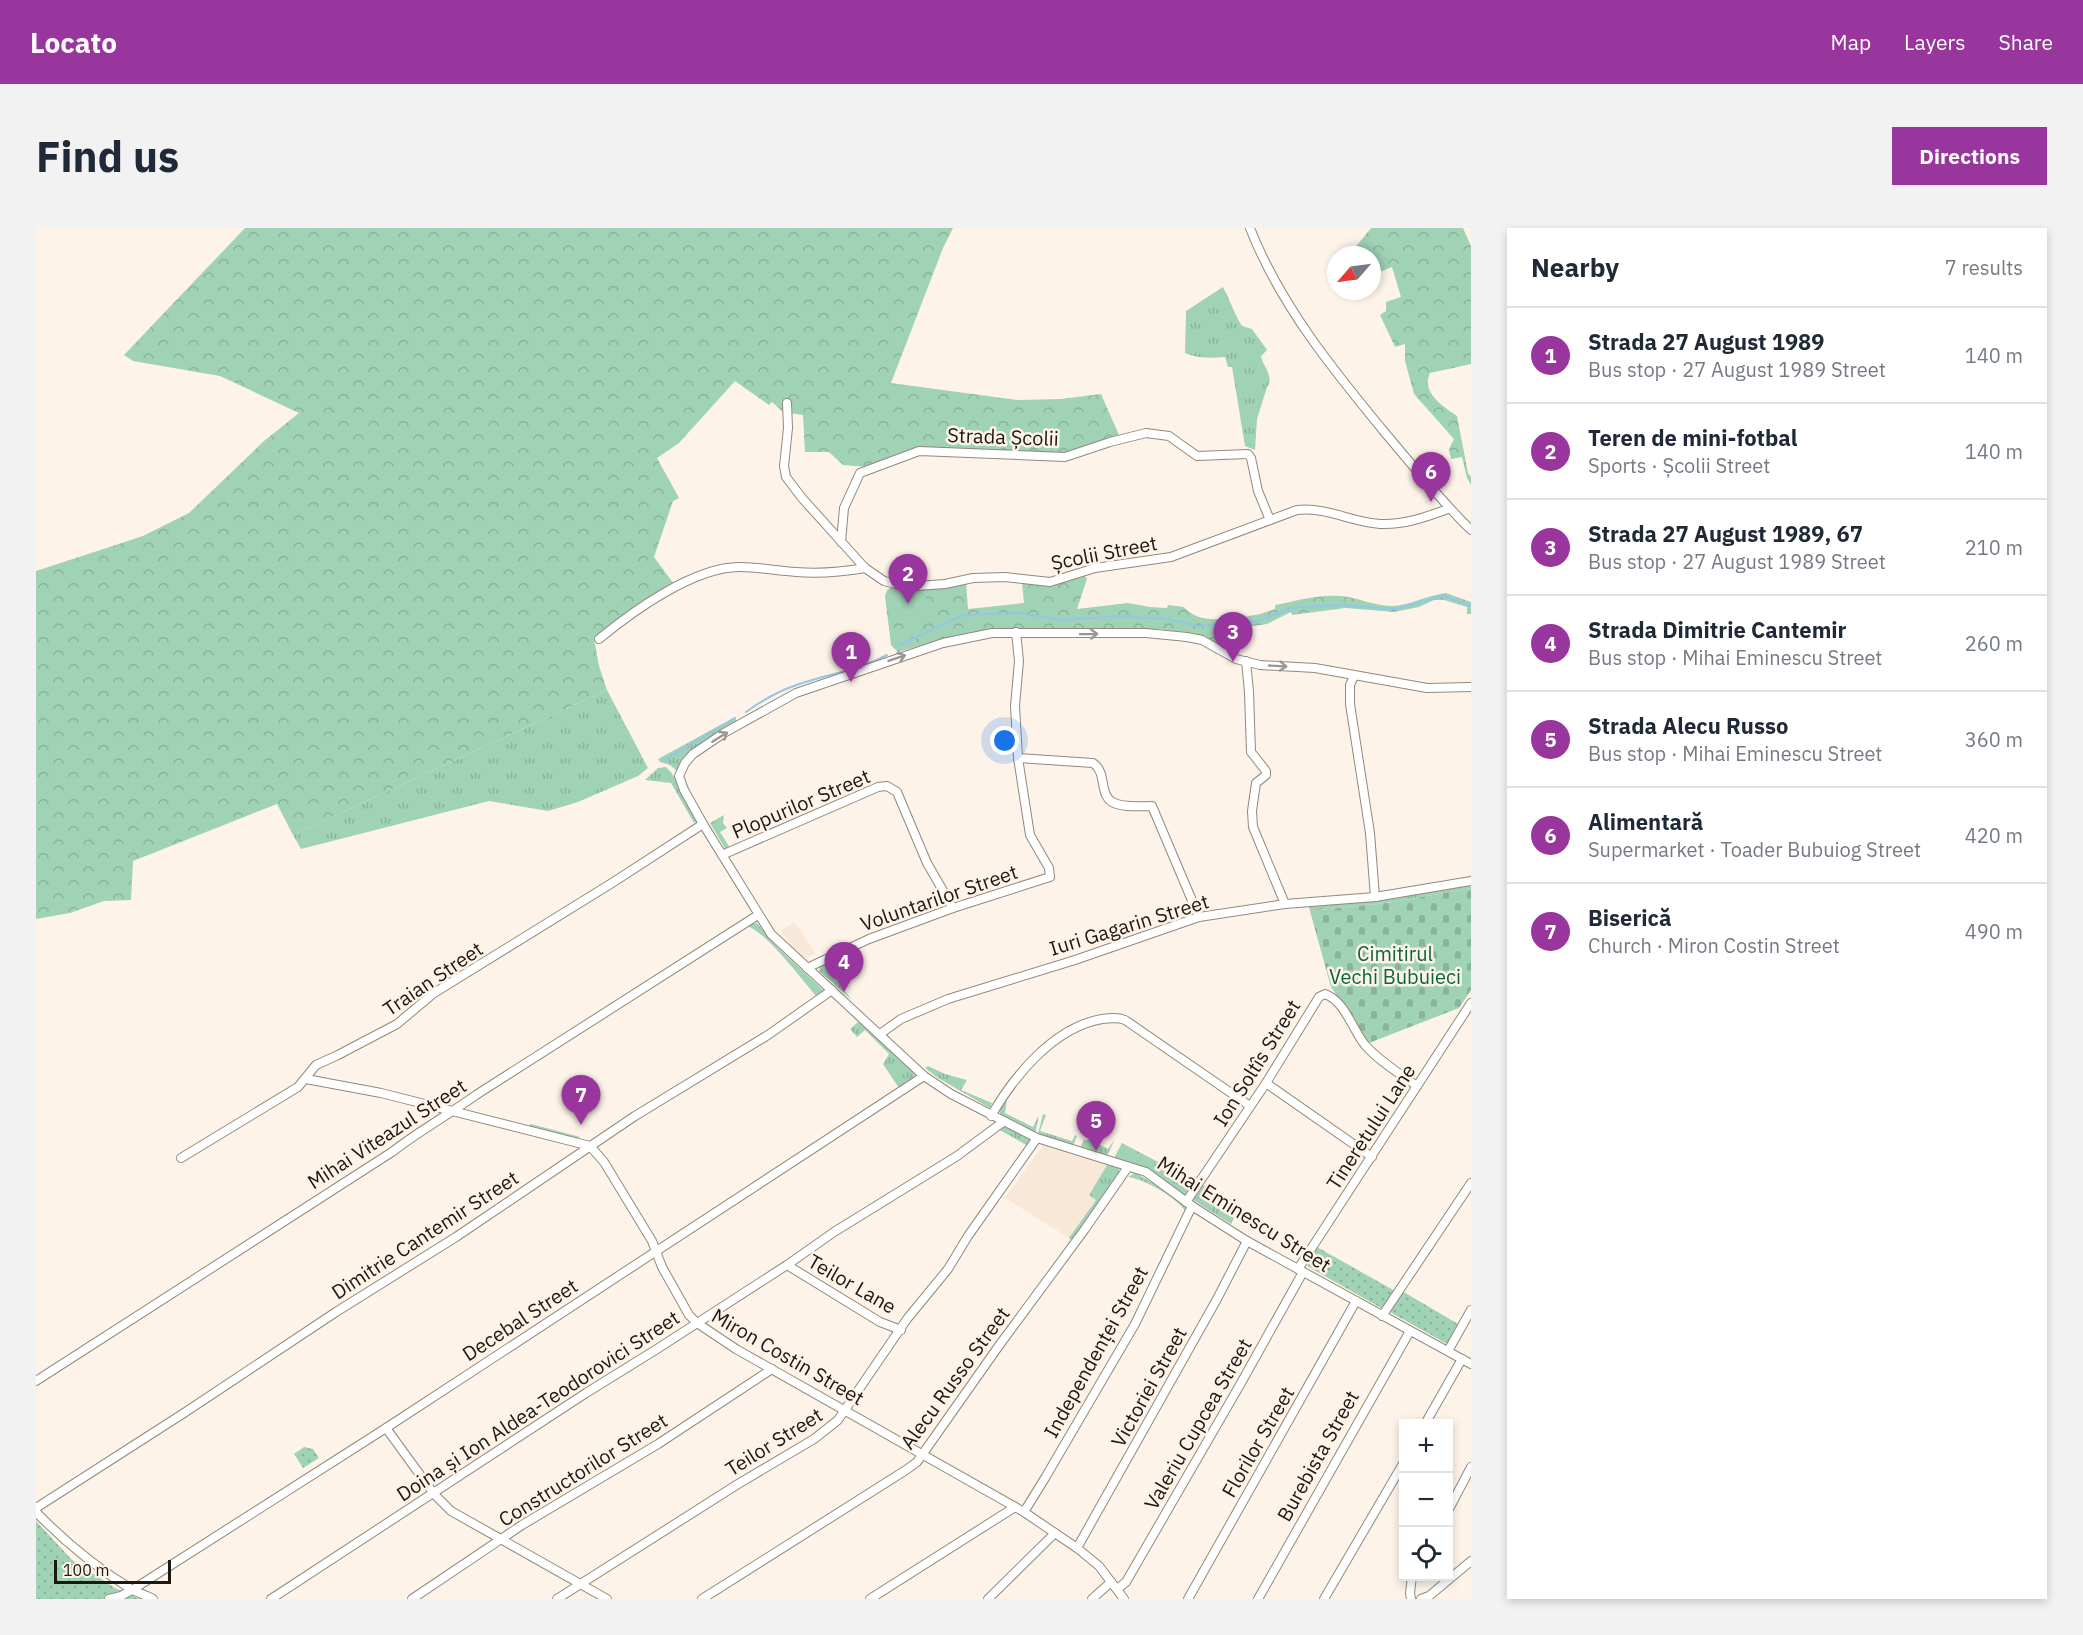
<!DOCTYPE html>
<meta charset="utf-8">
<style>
body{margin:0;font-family:"IBM Plex Sans",sans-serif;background:#f2f2f3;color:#1f2937}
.controls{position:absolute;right:18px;bottom:18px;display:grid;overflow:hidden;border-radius:0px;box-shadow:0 3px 9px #0003}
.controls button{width:54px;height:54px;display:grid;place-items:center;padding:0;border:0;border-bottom:2px solid #e0e1e3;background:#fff;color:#1f2937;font:30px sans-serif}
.compass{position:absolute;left:1291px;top:18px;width:54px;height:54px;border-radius:50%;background:#fff;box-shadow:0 3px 9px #0003;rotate:242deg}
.scale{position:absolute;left:18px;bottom:15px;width:117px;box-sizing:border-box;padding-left:6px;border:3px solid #1c1814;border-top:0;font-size:16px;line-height:21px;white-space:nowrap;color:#1c1814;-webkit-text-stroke:4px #fef3e9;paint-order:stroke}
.you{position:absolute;left:969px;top:513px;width:21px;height:21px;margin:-15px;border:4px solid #fff;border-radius:50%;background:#1a73e8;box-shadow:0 0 0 9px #1a73e833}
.badge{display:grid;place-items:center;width:39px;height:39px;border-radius:50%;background:#98369d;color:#fff;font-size:20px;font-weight:700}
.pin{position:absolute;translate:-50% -50px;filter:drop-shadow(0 2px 3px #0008)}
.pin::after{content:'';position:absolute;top:32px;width:21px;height:18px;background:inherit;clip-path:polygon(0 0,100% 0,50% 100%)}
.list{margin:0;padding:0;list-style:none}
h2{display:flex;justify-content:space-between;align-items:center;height:78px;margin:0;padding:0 24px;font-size:26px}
h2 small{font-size:20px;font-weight:400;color:#747a83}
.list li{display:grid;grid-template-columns:39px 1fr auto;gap:18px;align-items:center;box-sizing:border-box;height:96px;padding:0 24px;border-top:2px solid #e0e1e3}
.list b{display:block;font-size:22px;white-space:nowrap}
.list p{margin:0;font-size:20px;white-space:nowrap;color:#747a83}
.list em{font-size:20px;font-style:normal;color:#747a83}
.icon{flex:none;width:33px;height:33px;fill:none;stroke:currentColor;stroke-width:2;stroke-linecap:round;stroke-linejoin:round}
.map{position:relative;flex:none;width:1435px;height:1371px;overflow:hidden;border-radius:0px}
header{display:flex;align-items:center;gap:36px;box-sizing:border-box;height:84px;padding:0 30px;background:#98369d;color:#fff}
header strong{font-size:28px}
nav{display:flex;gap:33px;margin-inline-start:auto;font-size:21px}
.intro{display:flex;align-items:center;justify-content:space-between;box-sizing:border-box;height:144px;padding:0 36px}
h1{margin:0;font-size:42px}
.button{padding:15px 27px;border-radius:0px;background:#98369d;color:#fff;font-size:21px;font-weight:700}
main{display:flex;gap:36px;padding:0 36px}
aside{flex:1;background:#fff;border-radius:0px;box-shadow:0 3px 9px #0003}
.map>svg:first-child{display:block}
.built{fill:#f9e8d8}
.grass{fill:url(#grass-tufts)}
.forest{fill:url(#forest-crowns)}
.cemetery{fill:url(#cemetery-stones)}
.garden{fill:url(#garden-dots)}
.pitch{fill:#a0d2b5}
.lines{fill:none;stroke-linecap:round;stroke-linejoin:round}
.stream{stroke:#92c7e6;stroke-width:2}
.minor-casing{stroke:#92887e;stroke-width:10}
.minor{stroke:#fff;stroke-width:8}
.oneway{stroke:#999795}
.labels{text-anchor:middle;stroke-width:5;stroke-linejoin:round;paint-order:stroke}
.street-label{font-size:20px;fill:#1c1814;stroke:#fef3e9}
.park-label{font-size:20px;fill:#096641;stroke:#fef3e9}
</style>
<header>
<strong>Locato</strong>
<nav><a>Map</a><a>Layers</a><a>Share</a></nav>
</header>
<div class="intro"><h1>Find us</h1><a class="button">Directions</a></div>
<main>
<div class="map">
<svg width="1435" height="1371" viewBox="0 0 1435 1371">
<defs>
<pattern id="grass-tufts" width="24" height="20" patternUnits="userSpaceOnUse" patternTransform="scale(1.5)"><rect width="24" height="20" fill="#a0d2b5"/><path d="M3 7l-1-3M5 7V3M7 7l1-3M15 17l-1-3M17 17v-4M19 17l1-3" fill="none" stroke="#89b49b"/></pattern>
<pattern id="forest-crowns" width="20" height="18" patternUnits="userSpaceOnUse" patternTransform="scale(1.5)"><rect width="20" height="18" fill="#a0d2b5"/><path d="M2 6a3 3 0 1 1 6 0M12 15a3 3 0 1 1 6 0" fill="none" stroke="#89b49b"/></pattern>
<pattern id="cemetery-stones" width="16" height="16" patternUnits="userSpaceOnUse" patternTransform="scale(1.5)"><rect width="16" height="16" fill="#a0d2b5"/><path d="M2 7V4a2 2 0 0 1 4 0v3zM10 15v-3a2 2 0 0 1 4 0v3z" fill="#89b49b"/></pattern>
<pattern id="garden-dots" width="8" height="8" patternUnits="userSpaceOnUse" patternTransform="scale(1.5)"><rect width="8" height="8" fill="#a0d2b5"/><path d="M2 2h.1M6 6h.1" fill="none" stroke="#89b49b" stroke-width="1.8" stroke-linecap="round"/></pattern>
</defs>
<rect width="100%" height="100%" fill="#fef3e9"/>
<!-- built -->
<g class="built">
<polygon points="758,694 780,725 771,730 764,728 745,703"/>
<polygon points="1008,916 1071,937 1053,967 1060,971 1033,1010 969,970"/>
</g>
<!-- grass -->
<g class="grass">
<path d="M 1187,59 C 1194,72 1198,85 1206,98 L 1216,101 L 1231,122 L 1225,128 C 1227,139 1239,149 1231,159 L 1221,191 L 1219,222 L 1209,218 L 1196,139 L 1192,139 L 1189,129 C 1176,130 1162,131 1149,125 L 1150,83 Z"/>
<polygon points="571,462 612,540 602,548 542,574 512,583 453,573 265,621 257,607"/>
<polygon points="699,489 701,495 641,543 634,537 624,534 622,531"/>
<polygon points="630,539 635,544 650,570 648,572 661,593 658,595 635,555 609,552 622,540"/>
<polygon points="688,587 687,595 691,600 684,604 694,620 690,622 674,595"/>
<polygon points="1435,656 1435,660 1358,674 1274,683 1273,679 1362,670"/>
<path d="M 721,695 L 738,716 L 787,762 L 787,764 L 781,769 C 767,753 728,701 710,698 Z"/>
<polygon points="793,733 795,736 790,739 816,772 783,743 784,739"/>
<polygon points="798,770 879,846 878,849 863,860 847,836 853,826 829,802 821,809 814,801 822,794"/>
<polygon points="892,838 909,846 931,852 925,862 956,875 954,880 902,850 889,840"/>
<polygon points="975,859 971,872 969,885 997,899 1003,887 999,906 964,888 964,879"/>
<polygon points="1007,886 1010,887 1004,903 1036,913 1039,907 1041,908 1037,918 1002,906"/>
<polygon points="495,896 544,909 540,912 489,900"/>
<polygon points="969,899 993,911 995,915 992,918 962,901"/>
<polygon points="1048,911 1050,913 1052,911 1072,921 1079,911 1071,928 1044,920"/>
<path d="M 1086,915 L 1158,953 L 1163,952 L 1148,968 C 1127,949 1106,937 1078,930 Z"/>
<polygon points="1071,937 1082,939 1085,946 1037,1013 1033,1010 1060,972 1053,967"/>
<path d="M 1099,945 L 1130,962 L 1150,978 L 1150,984 C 1141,970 1109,951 1092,949 Z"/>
<polygon points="1167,957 1205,977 1195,996 1157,972"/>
</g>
<!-- forest -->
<g class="forest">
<polygon points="209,0 917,0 907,20 855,155 981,172 1025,171 1065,166 1083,207 1039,225 1022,226 884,219 832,239 807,237 793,224 769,224 767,187 747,184 736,174 733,177 699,153 643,215 621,230 643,270 637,273 618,329 638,356 593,382 558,411 563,438 571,462 257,607 241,576 97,633 95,672 68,673 34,685 0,691 0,343 107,308 153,285 228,213 263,185 184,148 97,133 88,127"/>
<path d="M 1335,0 L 1427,0 L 1435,18 L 1435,136 L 1394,145 C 1385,165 1407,178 1421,188 L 1432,245 L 1435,249 L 1435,257 L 1431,250 L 1426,229 L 1415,231 L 1413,221 L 1418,211 L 1378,166 L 1369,133 L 1369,116 L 1359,119 L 1344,87 L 1350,83 L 1350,74 L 1365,69 L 1356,39 L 1341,45 L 1336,40 L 1336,27 L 1313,27 Z"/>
<path d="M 1054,345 L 1049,348 L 1051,351 L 1041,381 L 1092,375 L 1114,379 L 1131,380 L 1132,377 L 1148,379 C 1162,395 1184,392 1203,388 L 1198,404 L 1196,424 L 1158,405 L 1123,401 L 959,400 L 910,410 L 862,424 L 855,417 L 849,368 L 851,362 L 855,360 L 910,359 L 930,354 L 932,381 L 988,375 L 986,354 L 1015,356 Z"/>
<path d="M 1410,365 L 1435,374 L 1435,386 L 1431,386 L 1431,379 L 1408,372 L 1398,372 L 1383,379 L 1358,384 L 1310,380 L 1256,387 L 1255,384 L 1231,396 L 1204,400 L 1208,389 L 1224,386 L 1239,381 L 1239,377 C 1259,373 1284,366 1304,368 C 1321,369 1338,378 1355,378 C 1373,378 1391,367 1410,365 Z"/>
</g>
<!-- cemetery -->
<polygon class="cemetery" points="1435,660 1435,762 1423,780 1333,815 1295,759 1274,683 1358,674"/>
<!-- garden -->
<g class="garden">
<polygon points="1281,1019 1359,1063 1347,1081 1271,1038"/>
<polygon points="1366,1063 1422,1096 1411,1116 1354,1084"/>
<polygon points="268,1219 277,1221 283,1230 267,1240 258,1226"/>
<polygon points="0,1293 36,1332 79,1360 104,1371 0,1371"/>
</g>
<!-- pitch -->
<polygon class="pitch" points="890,364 891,386 854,389 853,366"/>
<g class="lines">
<!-- stream -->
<g class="stream">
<polyline points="862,418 927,387 983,385 1026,392 1084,388 1131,391 1163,398 1227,392 1254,380 1302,377 1360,381 1407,368 1435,378"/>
<path d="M 710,484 C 724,474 739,465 755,459 C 786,447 821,443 851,427"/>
<polyline points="628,532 699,490"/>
</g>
<!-- minor casing -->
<g class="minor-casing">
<g id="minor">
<path d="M 1214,0 C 1244,77 1298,143 1350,206 C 1378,239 1404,272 1435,302"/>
<path d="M 751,175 L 752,200 L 748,238 L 750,249 L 766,270 L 829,340 L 848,353 L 860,356 L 880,358 L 909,356 L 937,350 L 969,349 L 1014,354 L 1059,340 L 1135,329 L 1261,282 C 1292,279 1314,294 1344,296 C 1368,297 1390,289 1412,281"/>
<polyline points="805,314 808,280 824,245 883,223 1029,229 1074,214 1110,205 1133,208 1161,228 1212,226 1215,230 1222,263 1234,292"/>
<path d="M 980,404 L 983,433 L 979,478 L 982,530 L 1057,535 C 1071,544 1063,566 1076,574 C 1086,580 1105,578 1116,578 L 1163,689"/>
<path d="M 563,411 C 597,383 659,338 705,339 C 723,339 742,343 760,344 C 784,346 806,344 829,340"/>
<polyline points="1210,433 1213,464 1215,524 1230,543 1230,547 1220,555 1216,583 1217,599 1249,676"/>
<polyline points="1318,448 1314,457 1314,476 1334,605 1339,669"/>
<polyline points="1435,459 1391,460 1279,440 1224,437 1200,431 1166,412 1151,409 1110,405 956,405 907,415 760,465 688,505 657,526 649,535 643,548 648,562 667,596 735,706 888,848 915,866 1001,910 1110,944 1156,978 1211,1013 1435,1136"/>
<polyline points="686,627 842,559 851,558 861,564 891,635 917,680"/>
<polyline points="771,740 833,711 917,680 1014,649 1013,640 994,607 982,530"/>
<polyline points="844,806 865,791 912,771 1039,732 1163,689 1249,676 1339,669 1435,653"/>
<polyline points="270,851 345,865 554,918 568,934 616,1013 626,1039 653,1087 661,1095 700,1121 988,1284 1041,1320 1063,1338 1088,1371"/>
<polyline points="1230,855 1336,929"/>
<path d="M 955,888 C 978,848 1018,799 1066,791 C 1074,790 1082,789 1089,792 L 1214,878"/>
<polyline points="145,930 262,859 280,837 302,827 361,796 398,765 576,655 667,596"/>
<path d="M 1150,974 L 1230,855 L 1283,769 L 1289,766 C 1309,773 1316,801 1329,817 C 1343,833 1363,845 1381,858"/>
<polyline points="751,1037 844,1094 865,1102"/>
<polyline points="1262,1041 1435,775"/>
<polyline points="1346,1088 1435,955"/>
<polyline points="1412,1123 1435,1082"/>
<path d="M 0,1153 L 356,924 C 383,903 412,887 440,867 L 722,687"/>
<polyline points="1389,1196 1426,1131"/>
<polyline points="350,1200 398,1266 415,1283 571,1371"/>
<polyline points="0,1280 148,1185 300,1084 420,1009 599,888 732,807 796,762"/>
<polyline points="1412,1283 1435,1239"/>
<path d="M 0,1284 C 28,1313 61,1340 95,1361 C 102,1365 110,1367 117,1371"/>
<polyline points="988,1284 1009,1250 1099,1096 1156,978"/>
<polyline points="1041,1320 1181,1071 1211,1013"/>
<polyline points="1081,1361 1090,1354 1205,1155 1267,1044"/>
<polyline points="73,1371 85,1368 96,1362 350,1200 888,848"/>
<polyline points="235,1371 550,1165 621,1121 751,1037 798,1004 921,928 967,894"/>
<polyline points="376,1371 486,1297 622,1216 736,1141"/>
<polyline points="521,1371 702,1256 778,1211 802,1192 871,1091 912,1041 932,1008 1001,910"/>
<polyline points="666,1371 870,1242 881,1234 962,1119 1049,1001 1092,939"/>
<polyline points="834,1371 979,1279"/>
<polyline points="952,1371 1019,1305"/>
<polyline points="1056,1371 1075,1354"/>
<polyline points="1152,1371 1320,1073"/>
<polyline points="1222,1371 1374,1103"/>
<polyline points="1288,1371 1368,1234"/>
<polyline points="1375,1371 1374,1365 1376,1348"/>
<polyline points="1385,1371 1393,1368 1435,1333"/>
</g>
</g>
<!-- minor -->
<use href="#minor" class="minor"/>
</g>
<!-- one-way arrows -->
<defs><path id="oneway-shaft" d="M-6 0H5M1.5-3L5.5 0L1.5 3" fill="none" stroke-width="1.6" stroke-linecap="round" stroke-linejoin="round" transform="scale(1.5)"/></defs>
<g class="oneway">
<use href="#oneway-shaft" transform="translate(1053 406) rotate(-1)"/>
<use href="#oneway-shaft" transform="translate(861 430) rotate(-19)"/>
<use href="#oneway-shaft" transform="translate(1242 438) rotate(3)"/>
<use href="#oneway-shaft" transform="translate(684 509) rotate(-32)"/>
</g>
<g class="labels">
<!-- street labels -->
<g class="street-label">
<text transform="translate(967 209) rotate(2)" y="7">Strada Școlii</text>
<text transform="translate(1068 325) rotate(-11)" y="7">Școlii Street</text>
<text transform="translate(765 576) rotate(-23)" y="7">Plopurilor Street</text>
<text transform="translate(903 670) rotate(-19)" y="7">Voluntarilor Street</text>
<text transform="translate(1093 697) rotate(-17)" y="7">Iuri Gagarin Street</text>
<text transform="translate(397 751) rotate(-34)" y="7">Traian Street</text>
<text transform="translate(1221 835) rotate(-58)" y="7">Ion Soltîs Street</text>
<text transform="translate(1335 899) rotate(-57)" y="7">Tineretului Lane</text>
<text transform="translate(351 906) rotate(-33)" y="7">Mihai Viteazul Street</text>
<text transform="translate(1208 986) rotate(32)" y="7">Mihai Eminescu Street</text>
<text transform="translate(389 1007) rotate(-33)" y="7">Dimitrie Cantemir Street</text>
<text transform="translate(816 1056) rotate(30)" y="7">Teilor Lane</text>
<text transform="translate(484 1092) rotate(-33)" y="7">Decebal Street</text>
<text transform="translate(1060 1124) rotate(-61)" y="7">Independenței Street</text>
<text transform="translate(752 1129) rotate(30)" y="7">Miron Costin Street</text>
<text transform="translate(919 1150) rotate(-54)" y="7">Alecu Russo Street</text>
<text transform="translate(1113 1159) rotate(-61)" y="7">Victoriei Street</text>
<text transform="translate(502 1178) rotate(-33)" y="7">Doina și Ion Aldea-Teodorovici Street</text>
<text transform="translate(1162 1196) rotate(-60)" y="7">Valeriu Cupcea Street</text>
<text transform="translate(738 1214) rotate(-32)" y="7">Teilor Street</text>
<text transform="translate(1222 1214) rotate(-60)" y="7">Florilor Street</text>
<text transform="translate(1282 1228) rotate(-61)" y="7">Burebista Street</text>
<text transform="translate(547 1242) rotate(-32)" y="7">Constructorilor Street</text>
</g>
<!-- park labels -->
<g class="park-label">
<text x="1359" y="733">Cimitirul<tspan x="1359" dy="23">Vechi Bubuieci</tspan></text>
</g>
</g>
</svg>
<div class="controls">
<button>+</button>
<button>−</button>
<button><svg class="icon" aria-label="locate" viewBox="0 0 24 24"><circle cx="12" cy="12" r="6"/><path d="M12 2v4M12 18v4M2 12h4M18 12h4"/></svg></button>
</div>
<svg class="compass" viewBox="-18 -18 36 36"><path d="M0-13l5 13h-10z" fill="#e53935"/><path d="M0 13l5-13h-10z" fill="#747a83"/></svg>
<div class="scale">100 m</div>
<div class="you"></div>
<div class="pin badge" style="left:815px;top:454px">1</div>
<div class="pin badge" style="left:872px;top:376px">2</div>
<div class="pin badge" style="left:1197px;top:434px">3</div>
<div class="pin badge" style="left:808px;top:764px">4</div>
<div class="pin badge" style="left:1060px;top:923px">5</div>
<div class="pin badge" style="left:1395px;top:274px">6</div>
<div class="pin badge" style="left:545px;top:897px">7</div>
</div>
<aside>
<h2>Nearby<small>7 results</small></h2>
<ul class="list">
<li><span class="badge">1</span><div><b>Strada 27 August 1989</b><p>Bus stop · 27 August 1989 Street</p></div><em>140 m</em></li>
<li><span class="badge">2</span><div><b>Teren de mini-fotbal</b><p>Sports · Școlii Street</p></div><em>140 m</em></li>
<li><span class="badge">3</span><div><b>Strada 27 August 1989, 67</b><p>Bus stop · 27 August 1989 Street</p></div><em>210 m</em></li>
<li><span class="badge">4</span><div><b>Strada Dimitrie Cantemir</b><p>Bus stop · Mihai Eminescu Street</p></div><em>260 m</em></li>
<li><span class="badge">5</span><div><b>Strada Alecu Russo</b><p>Bus stop · Mihai Eminescu Street</p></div><em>360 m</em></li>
<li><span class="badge">6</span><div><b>Alimentară</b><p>Supermarket · Toader Bubuiog Street</p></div><em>420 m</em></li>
<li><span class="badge">7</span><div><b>Biserică</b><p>Church · Miron Costin Street</p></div><em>490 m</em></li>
</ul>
</aside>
</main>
